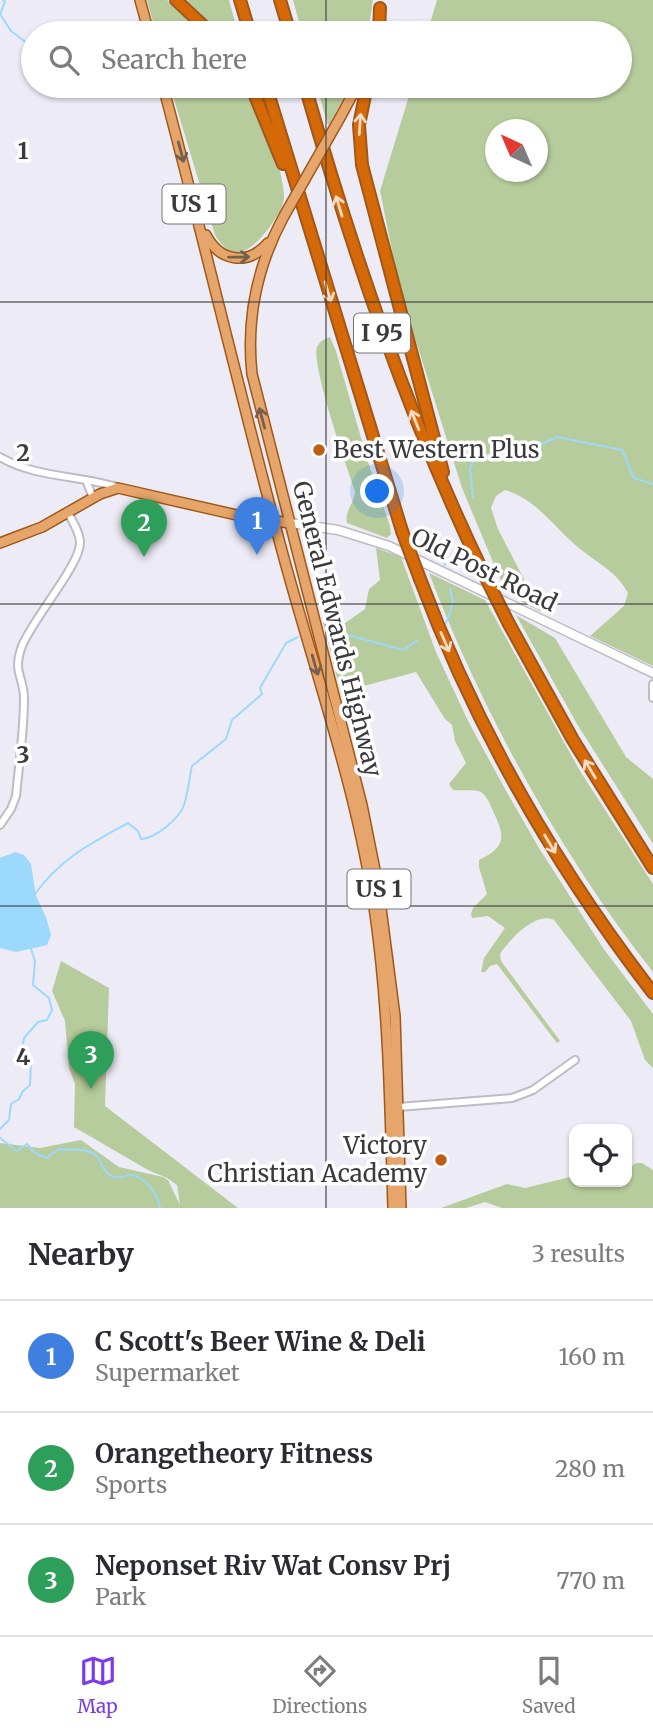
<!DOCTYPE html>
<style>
body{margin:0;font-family:Merriweather,serif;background:#f2f2f3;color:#2b2b33}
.controls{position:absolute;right:21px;bottom:21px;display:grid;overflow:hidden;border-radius:14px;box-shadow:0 2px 5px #0004}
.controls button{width:63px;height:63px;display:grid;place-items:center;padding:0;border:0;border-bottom:2px solid #e1e1e2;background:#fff;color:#2b2b33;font:35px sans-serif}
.compass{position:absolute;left:485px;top:119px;width:63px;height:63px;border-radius:50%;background:#fff;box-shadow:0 2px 5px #0004;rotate:316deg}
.you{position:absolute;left:378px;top:492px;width:24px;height:24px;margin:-18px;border:5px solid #fff;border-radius:50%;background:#1a73e8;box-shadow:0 0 0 10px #1a73e833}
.badge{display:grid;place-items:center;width:46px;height:46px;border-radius:50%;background:#7c3aed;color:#fff;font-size:23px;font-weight:700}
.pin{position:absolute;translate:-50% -58px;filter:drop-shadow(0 2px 4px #0008)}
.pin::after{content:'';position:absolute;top:37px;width:24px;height:21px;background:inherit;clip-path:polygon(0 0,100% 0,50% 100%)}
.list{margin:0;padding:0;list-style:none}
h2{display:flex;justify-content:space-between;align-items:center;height:91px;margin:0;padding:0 28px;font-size:30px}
h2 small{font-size:23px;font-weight:400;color:#7c7c81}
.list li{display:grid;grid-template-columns:46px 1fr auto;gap:21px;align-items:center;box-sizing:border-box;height:112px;padding:0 28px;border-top:2px solid #e1e1e2}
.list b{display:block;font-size:26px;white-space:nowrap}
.list p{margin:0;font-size:23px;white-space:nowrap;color:#7c7c81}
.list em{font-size:23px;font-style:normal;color:#7c7c81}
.icon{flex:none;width:38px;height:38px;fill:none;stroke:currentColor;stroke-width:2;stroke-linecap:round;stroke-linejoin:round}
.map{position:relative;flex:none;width:653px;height:1208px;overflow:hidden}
.search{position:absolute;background:#fff;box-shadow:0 2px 5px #0004;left:21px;right:21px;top:21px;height:77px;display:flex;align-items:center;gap:18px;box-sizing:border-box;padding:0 24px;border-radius:38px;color:#7c7c81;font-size:26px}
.sheet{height:427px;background:#fff}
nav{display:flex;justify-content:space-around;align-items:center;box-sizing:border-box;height:98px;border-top:2px solid #e1e1e2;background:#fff;font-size:19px;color:#7c7c81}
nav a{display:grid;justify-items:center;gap:4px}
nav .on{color:#7c3aed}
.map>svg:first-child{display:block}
.green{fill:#b7cc9c;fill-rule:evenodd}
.water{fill:#9cd9fd}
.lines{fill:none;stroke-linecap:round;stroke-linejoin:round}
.stream{stroke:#9cd9fd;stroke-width:2}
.minor-casing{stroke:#bdbcc6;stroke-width:10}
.secondary-casing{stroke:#bdbcc6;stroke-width:11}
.primary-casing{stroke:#9f581a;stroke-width:12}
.motorway-casing{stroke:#9f581a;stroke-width:14}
.minor{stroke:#fff;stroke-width:6}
.secondary{stroke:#fff;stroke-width:8}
.primary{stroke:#e6a56a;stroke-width:9}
.motorway{stroke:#d56907;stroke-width:10}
.primary-bridge-casing{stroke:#9f581a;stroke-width:12;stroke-linecap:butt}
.motorway-bridge-casing{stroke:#9f581a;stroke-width:14;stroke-linecap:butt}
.primary-bridge{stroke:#e6a56a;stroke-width:9}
.motorway-bridge{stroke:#d56907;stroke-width:10}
.oneway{stroke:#f4dac1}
.oneway2{stroke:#765f4d}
.grid{fill:none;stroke:#3a393d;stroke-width:2;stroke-opacity:0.55}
.poi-dot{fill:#bd5e16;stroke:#fff;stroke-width:2.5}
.labels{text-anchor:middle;stroke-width:7;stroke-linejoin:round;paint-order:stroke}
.shield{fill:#fff;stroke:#757477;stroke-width:2}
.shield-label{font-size:23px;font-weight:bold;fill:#3a393d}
.poi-label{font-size:24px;fill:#3a393d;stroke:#fff;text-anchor:start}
.street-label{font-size:24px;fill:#3a393d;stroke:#fff}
.grid-label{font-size:23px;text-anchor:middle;font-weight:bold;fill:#3a393d;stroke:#fff;stroke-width:7;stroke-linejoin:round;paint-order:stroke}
</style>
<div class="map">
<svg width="653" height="1208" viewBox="0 0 653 1208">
<rect width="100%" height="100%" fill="#edecf6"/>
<!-- green -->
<g class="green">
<polygon points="147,0 167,0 203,33 156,33"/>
<polygon points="187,0 229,0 238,33 219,33"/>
<polygon points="293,0 373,0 368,33 302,33"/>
<path d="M 437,0 L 653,0 L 653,666 L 590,636 L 624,606 L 628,593 C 616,571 597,563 579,548 C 554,528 537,499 505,490 L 496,496 L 491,508 L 498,529 L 541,612 L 508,594 L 498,574 L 462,488 L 400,290 L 380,191 L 412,86 L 620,86 L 620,33 L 427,33 ZM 496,130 L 538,130 L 538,172 L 496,172 Z"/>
<path d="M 170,86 L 245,86 C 260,119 281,157 284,194 C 285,206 276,218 269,228 C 253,249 233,266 215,235 Z"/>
<polygon points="317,86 350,86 329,125 327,123"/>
<path d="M 330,337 L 336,351 L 368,462 L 390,526 L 391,534 L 387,538 L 347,523 C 344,511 355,503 355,491 C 347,468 311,365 317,347 C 320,341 324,339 330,337 Z"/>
<path d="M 376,548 L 401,557 L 436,652 L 468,721 L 505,789 L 539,848 L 603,948 L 653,1014 L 653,1068 L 645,1060 L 631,1021 L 554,920 C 536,911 510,939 500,954 L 501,961 L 560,1041 L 557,1043 L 497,964 L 490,966 L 485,972 L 481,972 L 484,958 L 505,928 L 488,916 L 472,918 L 471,914 L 473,908 L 487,894 L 479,867 L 479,860 C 507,847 505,836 493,811 C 490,804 487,796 481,792 C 474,789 461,791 453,790 L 449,784 L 466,763 L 455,741 L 452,725 L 445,719 L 416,672 L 360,687 L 343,702 L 323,622 L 341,626 L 365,609 L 369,589 L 380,580 Z"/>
<path d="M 429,573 L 485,600 L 580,771 L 653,884 L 653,972 C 562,857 481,710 429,573 Z"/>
<polygon points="516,615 555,638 626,757 653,779 653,844 577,724"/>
<polygon points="61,961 109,988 105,1106 238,1208 0,1208 0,1143 40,1148 81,1140 119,1167 163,1177 168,1180 180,1205 177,1185 167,1178 148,1170 74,1127 75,1084 69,1068 65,1021 52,991"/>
<polygon points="636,1163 642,1163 653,1170 653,1208 502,1208 485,1202 466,1208 441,1208 507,1184 525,1188 570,1177 574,1178 574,1182 627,1182 627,1170"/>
</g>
<!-- water -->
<polygon class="water" points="15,852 24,855 31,864 36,896 46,917 51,935 47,945 16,952 0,948 0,858"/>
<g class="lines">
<!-- stream -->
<g class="stream">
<polyline points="3,0 5,2 0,14 11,31 27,43 33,60"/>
<polyline points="473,498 470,468 476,458 526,451 557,437 622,450 634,478 653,484"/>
<polyline points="445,565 442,553 447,542"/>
<polyline points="446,623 453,603 450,588"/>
<polyline points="329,630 404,650 417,640"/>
<path d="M 35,894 C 61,858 90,844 128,823 L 138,831 L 141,839 C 156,838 179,819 184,805 C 188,793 189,779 192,766 L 226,739 L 232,720 L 262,694 L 260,688 L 286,643 L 298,637"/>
<polyline points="0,1129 9,1120 11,1104 19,1099 23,1091 30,1085 31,1063 23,1044 24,1038 38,1022 47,1020 52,1010 49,998 33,985 35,961 31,949"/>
<path d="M 0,1138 L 17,1151 L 27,1144 L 35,1153 L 46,1158 L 59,1149 C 72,1151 90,1146 99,1159 C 103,1166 104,1173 112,1176 C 119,1180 126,1174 133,1175 C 146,1178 159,1196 160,1208"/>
</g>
<!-- minor casing -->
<g class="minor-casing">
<g id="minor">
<path d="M 0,457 C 36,478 78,475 117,487"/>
<polyline points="86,480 93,498"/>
<polyline points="653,684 653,698"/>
<path d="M 0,825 L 11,809 L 16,796 C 19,764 24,731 24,699 C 24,676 12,673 22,646 C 32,620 80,565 80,543 C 80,533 73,522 68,513"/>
<polyline points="398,1107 512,1098 533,1090 575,1060"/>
</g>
</g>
<!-- secondary casing -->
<g class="secondary-casing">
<polyline id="secondary" points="290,523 338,530 389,546 653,673"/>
</g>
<!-- primary casing -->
<g class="primary-casing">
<g id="primary">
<polyline points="140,0 149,33"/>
<path d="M 163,86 C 205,244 242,404 285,562 C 317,679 358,794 375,914 C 389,1012 390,1110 393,1208"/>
<polyline points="341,116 357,86"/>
<path d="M 284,216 C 257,266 246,318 252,374 L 362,805 L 378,885 L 395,1016 L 401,1208"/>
<path d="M 206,235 C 220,262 248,266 268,243"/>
<polyline points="0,543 42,527 100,494 118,488 241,516 290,523"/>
</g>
</g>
<!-- motorway casing -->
<g class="motorway-casing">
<g id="motorway">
<polyline points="176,0 211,33"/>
<polyline points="240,0 250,33"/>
<polyline points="280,0 290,33"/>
<polyline points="379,33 380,8"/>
<polyline points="251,86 283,164"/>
<polyline points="266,86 402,531"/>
<path d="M 305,86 C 353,254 407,414 483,572"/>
<polyline points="367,86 359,125 362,165 443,472"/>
<path d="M 420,579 C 476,728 556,867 653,993"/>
<polyline points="509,624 573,740 653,868"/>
</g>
</g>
<!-- minor -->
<use href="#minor" class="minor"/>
<!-- secondary -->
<use href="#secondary" class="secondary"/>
<!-- primary -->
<use href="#primary" class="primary"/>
<!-- motorway -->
<use href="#motorway" class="motorway"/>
<!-- primary-bridge casing -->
<g class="primary-bridge-casing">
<polyline id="primary-bridge" points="284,216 341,116"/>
</g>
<!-- motorway-bridge casing -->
<g class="motorway-bridge-casing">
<g id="motorway-bridge">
<polyline points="402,531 420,579"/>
<polyline points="483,572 509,624"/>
</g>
</g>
<!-- primary-bridge -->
<use href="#primary-bridge" class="primary-bridge"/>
<!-- motorway-bridge -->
<use href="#motorway-bridge" class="motorway-bridge"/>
</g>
<!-- one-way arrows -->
<defs><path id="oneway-shaft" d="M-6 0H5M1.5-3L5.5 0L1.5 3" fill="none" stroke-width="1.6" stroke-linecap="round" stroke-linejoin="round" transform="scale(1.75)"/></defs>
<g class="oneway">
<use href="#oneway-shaft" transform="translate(360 124) rotate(-86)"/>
<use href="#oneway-shaft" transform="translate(339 206) rotate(-107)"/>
<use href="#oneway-shaft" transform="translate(328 292) rotate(73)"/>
<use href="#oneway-shaft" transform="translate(415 420) rotate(-112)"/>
<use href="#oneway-shaft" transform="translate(445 642) rotate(67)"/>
<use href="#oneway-shaft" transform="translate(590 769) rotate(-121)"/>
<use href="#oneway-shaft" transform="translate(550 844) rotate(59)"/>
</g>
<g class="oneway2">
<use href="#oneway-shaft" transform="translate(181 152) rotate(75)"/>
<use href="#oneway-shaft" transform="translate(239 257) rotate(-1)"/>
<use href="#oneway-shaft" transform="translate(262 418) rotate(-105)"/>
<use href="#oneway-shaft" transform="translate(315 665) rotate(74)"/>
</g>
<!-- grid -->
<path class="grid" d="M 326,0 L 326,33M 326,86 L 326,1208M 0,302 L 653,302M 0,604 L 653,604M 0,906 L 653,906"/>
<!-- markers -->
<g class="poi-dot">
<circle cx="319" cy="450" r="7"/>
<circle cx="441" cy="1160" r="7"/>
</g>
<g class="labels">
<!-- shield labels -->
<g class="shield">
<rect x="162.5" y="184.5" width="63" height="39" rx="5"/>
<rect x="354" y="313.5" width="56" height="39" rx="5"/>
<rect x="347.5" y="869.5" width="63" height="39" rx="5"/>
</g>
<g class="shield-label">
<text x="194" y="212">US 1</text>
<text x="382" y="341">I 95</text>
<text x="379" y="897">US 1</text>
</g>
<!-- poi labels -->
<g class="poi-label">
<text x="333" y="458">Best Western Plus</text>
<text x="427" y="1154" text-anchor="end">Victory<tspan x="427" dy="28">Christian Academy</tspan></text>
</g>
<!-- street labels -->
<g class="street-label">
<text transform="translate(484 570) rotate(26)" y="8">Old Post Road</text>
<text transform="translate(337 629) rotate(76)" y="8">General Edwards Highway</text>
</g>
</g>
<g class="grid-label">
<text x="23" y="159">1</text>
<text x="23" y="461">2</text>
<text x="23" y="763">3</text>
<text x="23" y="1065">4</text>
</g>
</svg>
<div class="controls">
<button><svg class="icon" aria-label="locate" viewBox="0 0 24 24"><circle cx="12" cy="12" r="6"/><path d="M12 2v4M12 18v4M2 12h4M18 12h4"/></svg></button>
</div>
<svg class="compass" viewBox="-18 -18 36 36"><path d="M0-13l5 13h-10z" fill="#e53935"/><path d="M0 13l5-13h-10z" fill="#7c7c81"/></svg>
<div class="you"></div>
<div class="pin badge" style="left:257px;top:555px;background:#3f7fe0">1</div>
<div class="pin badge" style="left:144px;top:557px;background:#2e9e5b">2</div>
<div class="pin badge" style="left:91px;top:1089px;background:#2e9e5b">3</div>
<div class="search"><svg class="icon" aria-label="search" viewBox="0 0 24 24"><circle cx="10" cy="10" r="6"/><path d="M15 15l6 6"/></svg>Search here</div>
</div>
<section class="sheet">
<h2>Nearby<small>3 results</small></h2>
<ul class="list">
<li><span class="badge" style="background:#3f7fe0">1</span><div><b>C Scott's Beer Wine &amp; Deli</b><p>Supermarket</p></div><em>160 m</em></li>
<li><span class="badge" style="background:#2e9e5b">2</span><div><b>Orangetheory Fitness</b><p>Sports</p></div><em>280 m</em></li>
<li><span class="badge" style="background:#2e9e5b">3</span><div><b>Neponset Riv Wat Consv Prj</b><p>Park</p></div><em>770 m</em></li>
</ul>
</section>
<nav>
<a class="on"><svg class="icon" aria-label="map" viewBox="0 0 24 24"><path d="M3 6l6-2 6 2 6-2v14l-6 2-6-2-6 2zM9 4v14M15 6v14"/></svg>Map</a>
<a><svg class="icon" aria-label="directions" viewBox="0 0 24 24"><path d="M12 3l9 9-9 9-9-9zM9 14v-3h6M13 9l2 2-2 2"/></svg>Directions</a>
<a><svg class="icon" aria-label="saved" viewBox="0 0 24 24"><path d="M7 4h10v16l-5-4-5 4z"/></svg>Saved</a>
</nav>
